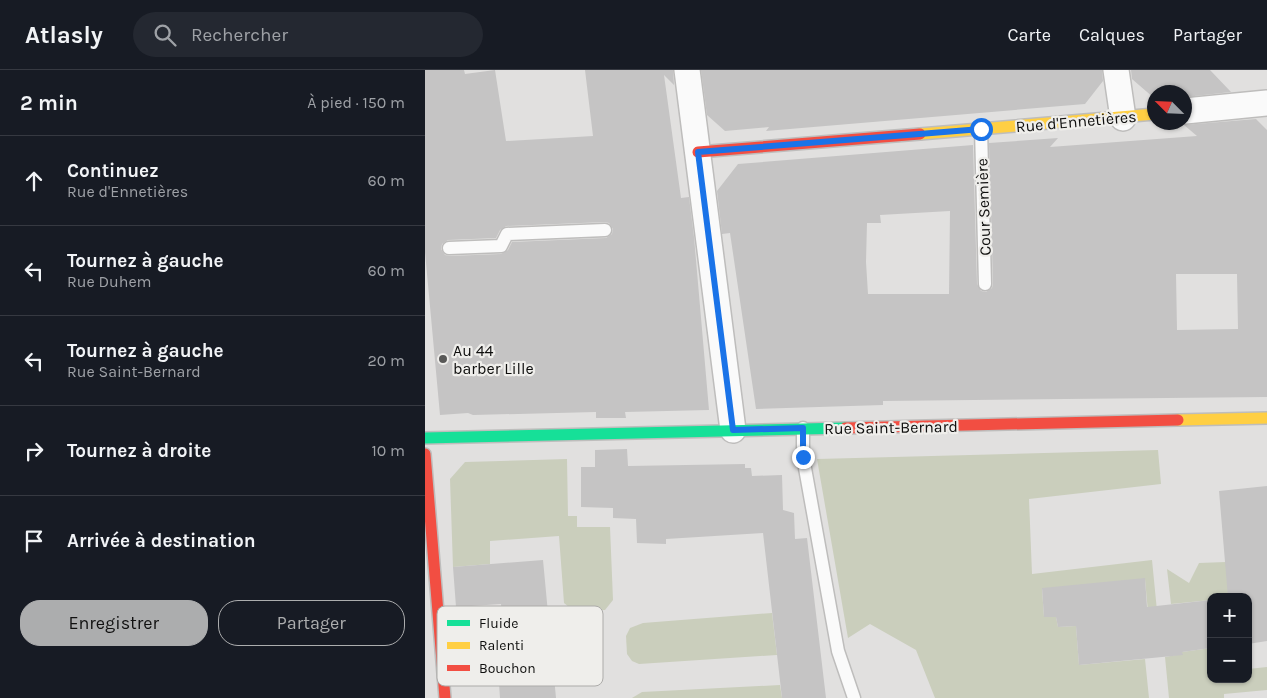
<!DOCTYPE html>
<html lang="fr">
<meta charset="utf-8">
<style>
body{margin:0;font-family:Karla,sans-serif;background:#242831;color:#f1f3f6}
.controls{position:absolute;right:15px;bottom:15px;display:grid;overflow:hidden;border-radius:10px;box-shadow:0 1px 4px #0004}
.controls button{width:45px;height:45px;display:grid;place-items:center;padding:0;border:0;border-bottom:1px solid #363941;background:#171b24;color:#f1f3f6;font:25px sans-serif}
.compass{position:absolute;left:722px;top:15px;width:45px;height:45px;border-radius:50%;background:#171b24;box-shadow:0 1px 4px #0004;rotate:294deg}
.stop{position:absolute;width:15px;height:15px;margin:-11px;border:4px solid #1a73e8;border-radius:50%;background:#fff}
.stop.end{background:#1a73e8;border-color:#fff;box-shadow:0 1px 5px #0008}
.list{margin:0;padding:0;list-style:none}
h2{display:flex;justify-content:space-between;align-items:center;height:65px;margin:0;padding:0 20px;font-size:21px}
h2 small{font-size:16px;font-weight:400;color:#9ea1a6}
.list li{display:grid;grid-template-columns:32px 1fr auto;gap:15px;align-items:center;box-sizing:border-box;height:90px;padding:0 20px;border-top:1px solid #363941}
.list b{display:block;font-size:19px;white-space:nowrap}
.list p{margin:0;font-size:16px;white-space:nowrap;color:#9ea1a6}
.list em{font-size:16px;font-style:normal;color:#9ea1a6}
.actions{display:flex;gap:10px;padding:15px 20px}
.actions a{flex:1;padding:11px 0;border:1px solid #acadae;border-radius:20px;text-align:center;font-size:18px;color:#acadae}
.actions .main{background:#acadae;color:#111}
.icon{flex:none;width:28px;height:28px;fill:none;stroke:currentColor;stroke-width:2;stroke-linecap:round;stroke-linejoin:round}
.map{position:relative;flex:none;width:842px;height:628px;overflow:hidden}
header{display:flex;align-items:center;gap:30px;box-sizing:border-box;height:70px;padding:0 25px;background:#171b24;border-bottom:1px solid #363941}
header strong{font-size:24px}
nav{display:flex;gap:28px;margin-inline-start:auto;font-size:18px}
.search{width:350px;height:45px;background:#242831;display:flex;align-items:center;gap:12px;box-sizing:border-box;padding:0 18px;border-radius:28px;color:#9ea1a6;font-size:19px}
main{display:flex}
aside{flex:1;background:#171b24}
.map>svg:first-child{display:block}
.green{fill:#cacebc}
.building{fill:#c5c4c4;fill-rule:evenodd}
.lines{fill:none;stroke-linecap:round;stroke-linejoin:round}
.lane-casing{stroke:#bebdbc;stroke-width:15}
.street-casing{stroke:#bebdbc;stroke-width:28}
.fast-casing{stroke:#bebdbc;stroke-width:14}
.slow-casing{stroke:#bebdbc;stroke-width:14}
.jam-casing{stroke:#bebdbc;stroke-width:14}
.lane{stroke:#fafafa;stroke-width:12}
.street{stroke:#fafafa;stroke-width:25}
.fast{stroke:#16e098;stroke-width:11}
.slow{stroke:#ffcf43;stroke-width:11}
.jam{stroke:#f24e42;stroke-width:11}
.route{stroke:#1a73e8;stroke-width:6}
.poi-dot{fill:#585857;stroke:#efeeeb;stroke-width:2}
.labels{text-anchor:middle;stroke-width:4.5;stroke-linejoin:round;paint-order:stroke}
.street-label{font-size:16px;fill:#0f0f0e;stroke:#efeeeb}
.poi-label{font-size:16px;fill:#0f0f0e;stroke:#efeeeb;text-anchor:start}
.key{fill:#efeeeb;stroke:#acaba9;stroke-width:1}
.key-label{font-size:14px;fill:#0f0f0e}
</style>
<header>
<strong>Atlasly</strong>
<div class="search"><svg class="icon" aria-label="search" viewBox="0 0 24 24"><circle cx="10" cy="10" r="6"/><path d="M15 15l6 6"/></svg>Rechercher</div>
<nav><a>Carte</a><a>Calques</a><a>Partager</a></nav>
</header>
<main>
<aside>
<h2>2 min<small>À pied · 150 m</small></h2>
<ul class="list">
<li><svg class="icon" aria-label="ahead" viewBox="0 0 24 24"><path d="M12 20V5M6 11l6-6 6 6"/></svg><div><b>Continuez</b><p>Rue d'Ennetières</p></div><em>60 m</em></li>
<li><svg class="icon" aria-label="left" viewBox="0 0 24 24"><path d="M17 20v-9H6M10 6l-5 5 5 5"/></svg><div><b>Tournez à gauche</b><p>Rue Duhem</p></div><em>60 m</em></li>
<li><svg class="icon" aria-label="left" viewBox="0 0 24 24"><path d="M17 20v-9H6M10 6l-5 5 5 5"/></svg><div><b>Tournez à gauche</b><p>Rue Saint-Bernard</p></div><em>20 m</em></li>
<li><svg class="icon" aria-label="right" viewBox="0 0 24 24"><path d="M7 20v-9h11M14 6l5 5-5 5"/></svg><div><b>Tournez à droite</b></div><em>10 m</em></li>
<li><svg class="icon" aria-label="arrive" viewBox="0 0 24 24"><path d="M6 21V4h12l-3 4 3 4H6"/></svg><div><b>Arrivée à destination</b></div></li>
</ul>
<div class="actions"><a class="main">Enregistrer</a><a>Partager</a></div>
</aside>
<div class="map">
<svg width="842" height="628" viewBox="0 0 842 628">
<rect width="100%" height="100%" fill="#e1e0df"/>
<!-- green -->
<g class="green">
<polygon points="733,380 736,414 604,429 607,504 727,490 733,551 724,553 720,509 617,519 619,547 631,547 633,557 651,556 654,595 720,589 724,628 510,628 491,580 445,554 423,568 392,389"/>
<polygon points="142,389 143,446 152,446 152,457 185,457 188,530 180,540 150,542 139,533 134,466 65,471 65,494 28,497 25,409 40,392"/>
<polygon points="801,492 820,527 786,527 786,530 746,534 742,499 764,513 774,493"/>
<polygon points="347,543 352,585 214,594 207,591 202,584 201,566 205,558 218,553"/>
<polygon points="786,578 786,609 823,609 823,599 842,597 842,620 799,624 799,628 744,628 740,587 757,584 757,582"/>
<polygon points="355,615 357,628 207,628 217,622"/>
</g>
<!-- building -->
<g class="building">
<path d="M 0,0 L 39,0 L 40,4 L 70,0 L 81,71 L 168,66 L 160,0 L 248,0 L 249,15 L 239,5 L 256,128 L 264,127 L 269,167 L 284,340 L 200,342 L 201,348 L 171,348 L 171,342 L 48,345 L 43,343 L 15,345 L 0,182 ZM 180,152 L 184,153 L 188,159 L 187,164 L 181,168 L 87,172 L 83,180 L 76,184 L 24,186 L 20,185 L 16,179 L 17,174 L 23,170 L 71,168 L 75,160 L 81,156 Z"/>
<polygon points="276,0 677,0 678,11 660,34 341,61 344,57 300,61 282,45"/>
<polygon points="706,0 785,0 806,22 760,27 760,22 730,22 729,28 707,9"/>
<path d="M 831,49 L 842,60 L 842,327 L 458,331 L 458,335 L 331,339 L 305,163 L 297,164 L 292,121 L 313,94 L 548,75 L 552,214 L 556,221 L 561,222 L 567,218 L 568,214 L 564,73 L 633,68 L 625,77 L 772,66 L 759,55 ZM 525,141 L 524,224 L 443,224 L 441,192 L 442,153 L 456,153 L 455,145 ZM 751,204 L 812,204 L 813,259 L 752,260 Z"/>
<polygon points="202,379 203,396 320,394 320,398 326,398 327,406 357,405 358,440 369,443 370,469 382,468 401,628 357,628 338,463 241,469 241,474 212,473 211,449 188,448 188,438 156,437 156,397 170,397 170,380"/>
<polygon points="842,416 842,571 823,574 823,527 803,527 794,421"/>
<polygon points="118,490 131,628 75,628 73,599 81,598 76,534 31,537 28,497"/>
<polygon points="720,508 722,537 786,530 786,578 757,582 758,585 654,595 651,556 633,557 631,547 619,547 617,518"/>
</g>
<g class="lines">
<!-- lane casing -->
<g class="lane-casing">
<g id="lane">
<polyline points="556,59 560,214"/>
<polyline points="24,178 76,176 82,164 180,160"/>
<polyline points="378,358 378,387 413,581 429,628"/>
</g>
</g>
<!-- street casing -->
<g class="street-casing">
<g id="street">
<polyline points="262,0 308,360"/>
<polyline points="691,0 698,48"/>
<polyline points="760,41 842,33"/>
</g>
</g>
<!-- fast casing -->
<g class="fast-casing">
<polyline id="fast" points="0,368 420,358"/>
</g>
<!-- slow casing -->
<g class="slow-casing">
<g id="slow">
<polyline points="495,64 730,44"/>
<polyline points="753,350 842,348"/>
</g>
</g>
<!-- jam casing -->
<g class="jam-casing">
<g id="jam">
<polyline points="273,82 495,64"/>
<polyline points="420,358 753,350"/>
<polyline points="0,384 20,628"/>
</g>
</g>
<!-- lane -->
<use href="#lane" class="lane"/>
<!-- street -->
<use href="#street" class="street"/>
<!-- fast -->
<use href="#fast" class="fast"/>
<!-- slow -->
<use href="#slow" class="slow"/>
<!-- jam -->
<use href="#jam" class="jam"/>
</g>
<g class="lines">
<!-- route -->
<polyline class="route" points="378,387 378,358 308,360 273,82 556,59"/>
</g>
<!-- markers -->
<circle class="poi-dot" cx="18" cy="289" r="5"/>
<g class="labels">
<!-- street labels -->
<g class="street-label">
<text transform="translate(651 51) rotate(-5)" y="6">Rue d'Ennetières</text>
<text transform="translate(558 137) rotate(-92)" y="6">Cour Semière</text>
<text transform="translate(466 357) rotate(-1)" y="6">Rue Saint-Bernard</text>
</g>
<!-- poi labels -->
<g class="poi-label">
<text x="28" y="286">Au 44<tspan x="28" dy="18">barber Lille</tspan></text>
</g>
</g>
<!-- legend -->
<rect x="12" y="536" width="166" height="80" rx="8" class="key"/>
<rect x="22" y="550" width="23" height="6" fill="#16e098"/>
<rect x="22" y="572" width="23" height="7" fill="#ffcf43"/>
<rect x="22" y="595" width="23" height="6" fill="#f24e42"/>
<g class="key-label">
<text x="54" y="558">Fluide</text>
<text x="54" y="580">Ralenti</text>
<text x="54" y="603">Bouchon</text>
</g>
</svg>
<div class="controls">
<button>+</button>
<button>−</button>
</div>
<svg class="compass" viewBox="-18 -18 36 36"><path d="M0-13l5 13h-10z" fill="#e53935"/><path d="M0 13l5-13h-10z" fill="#9ea1a6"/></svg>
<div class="stop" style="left:556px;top:59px"></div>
<div class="stop end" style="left:378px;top:387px"></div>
</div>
</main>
